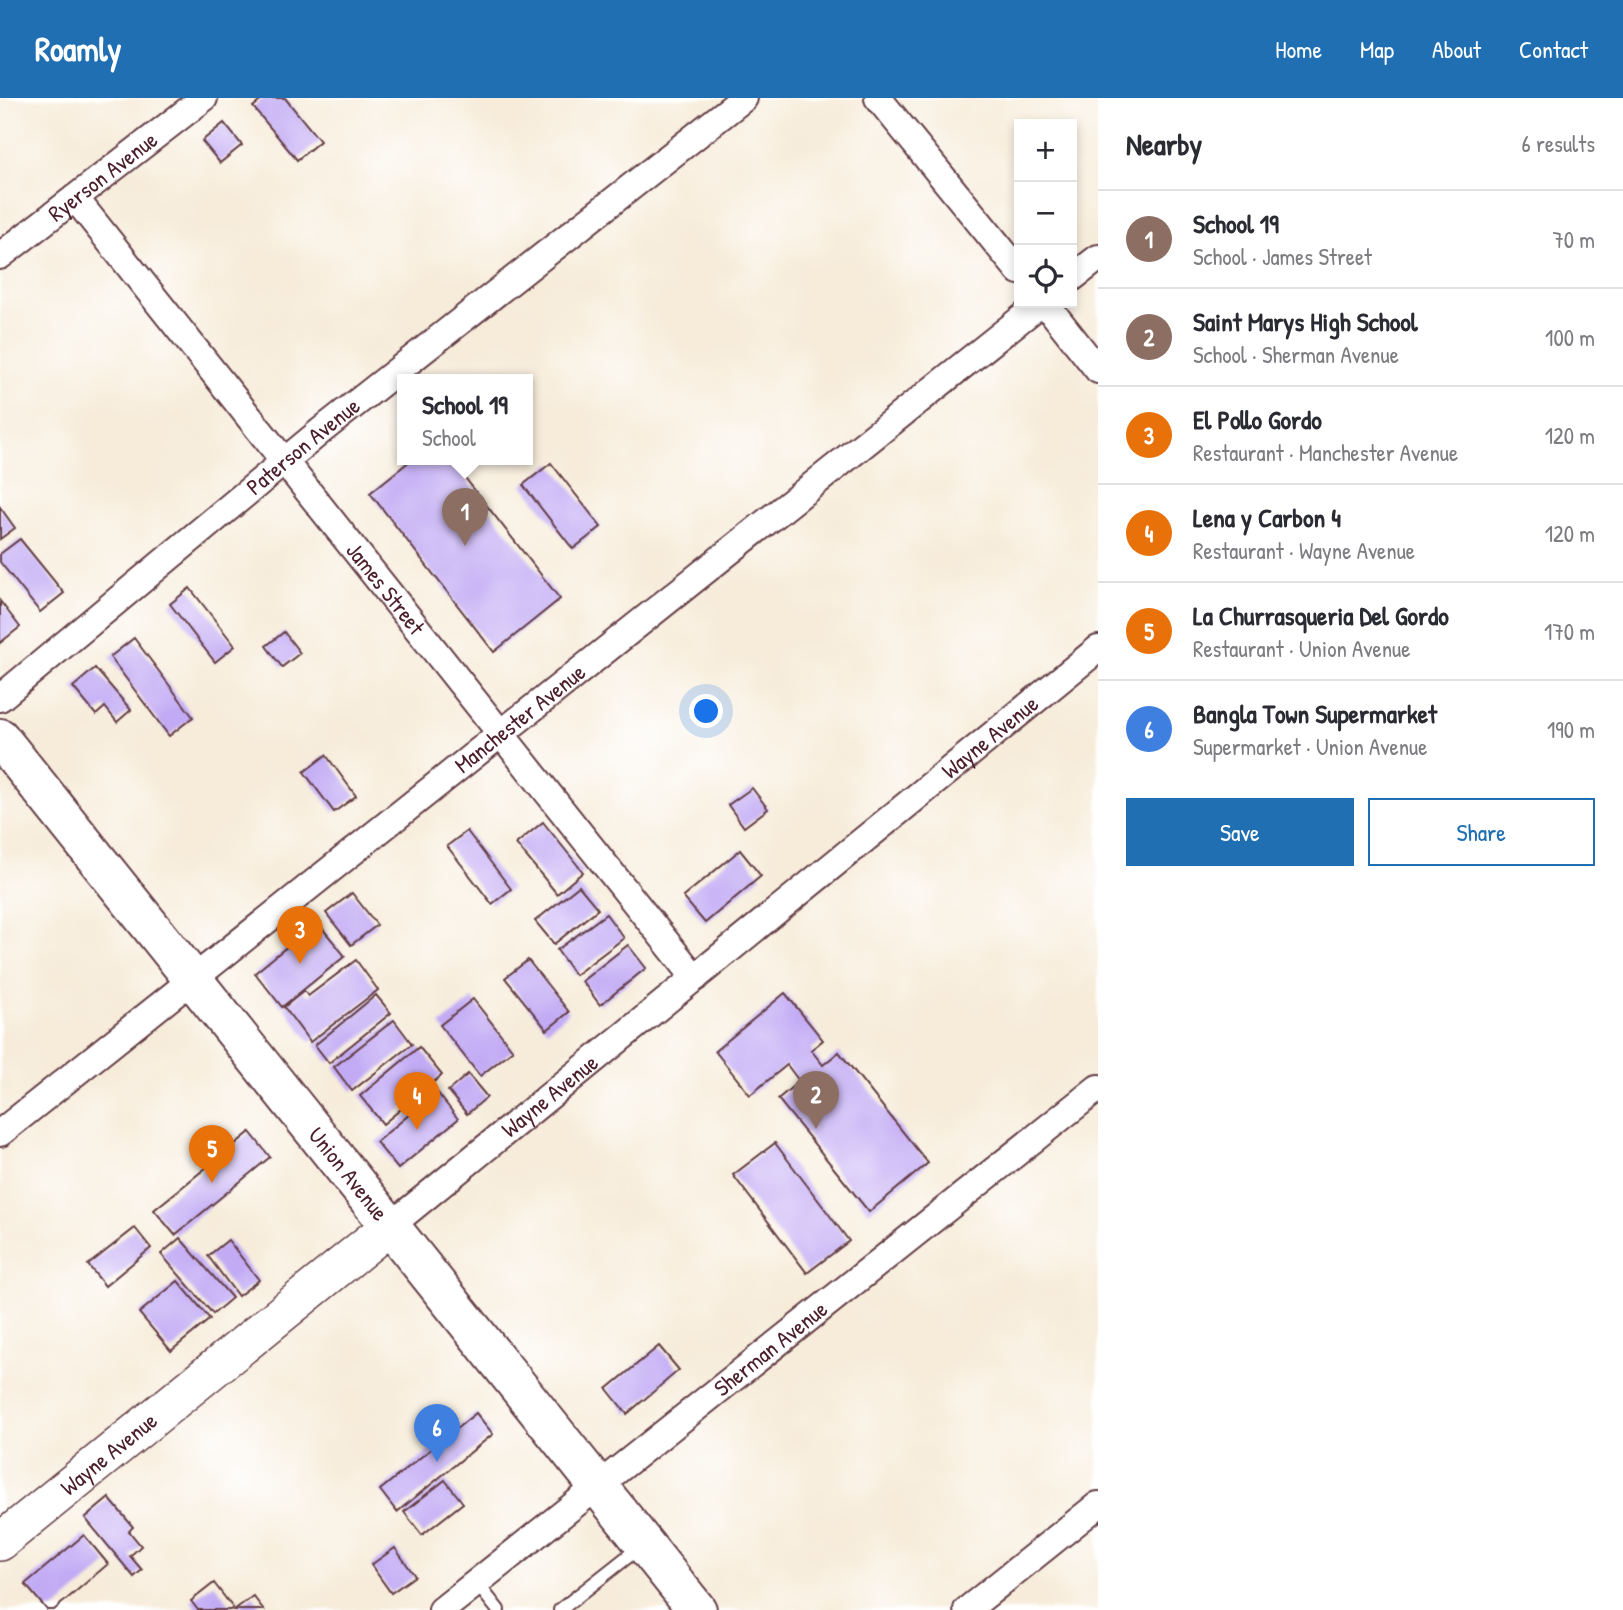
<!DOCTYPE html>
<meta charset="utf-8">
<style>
body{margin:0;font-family:"Patrick Hand",sans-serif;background:#f2f2f3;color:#2b2b33}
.controls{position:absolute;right:21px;top:21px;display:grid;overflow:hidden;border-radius:0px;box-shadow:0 4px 10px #0003}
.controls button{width:63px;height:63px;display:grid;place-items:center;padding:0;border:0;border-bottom:2px solid #e1e1e2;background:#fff;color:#2b2b33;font:35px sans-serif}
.you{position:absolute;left:707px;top:614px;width:24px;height:24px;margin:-18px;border:5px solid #fff;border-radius:50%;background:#1a73e8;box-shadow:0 0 0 10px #1a73e833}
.badge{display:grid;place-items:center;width:46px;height:46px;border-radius:50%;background:#1f6fb2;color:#fff;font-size:23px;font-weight:700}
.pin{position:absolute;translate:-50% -58px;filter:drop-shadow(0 2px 4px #0008)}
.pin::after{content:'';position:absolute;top:37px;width:24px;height:21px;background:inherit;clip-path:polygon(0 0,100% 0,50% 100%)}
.popup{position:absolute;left:397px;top:276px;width:136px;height:91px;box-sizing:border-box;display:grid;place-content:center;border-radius:0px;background:#fff;filter:drop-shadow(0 2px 5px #0005);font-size:23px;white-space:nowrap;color:#7c7c81}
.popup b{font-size:26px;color:#2b2b33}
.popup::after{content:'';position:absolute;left:50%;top:100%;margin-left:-14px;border:14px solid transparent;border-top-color:#fff}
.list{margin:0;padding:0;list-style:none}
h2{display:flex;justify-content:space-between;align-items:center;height:91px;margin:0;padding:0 28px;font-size:30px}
h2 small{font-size:23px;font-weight:400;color:#7c7c81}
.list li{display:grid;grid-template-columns:46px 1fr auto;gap:21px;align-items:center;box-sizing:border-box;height:98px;padding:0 28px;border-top:2px solid #e1e1e2}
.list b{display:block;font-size:26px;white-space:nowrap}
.list p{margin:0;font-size:23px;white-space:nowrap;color:#7c7c81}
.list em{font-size:23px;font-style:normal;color:#7c7c81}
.actions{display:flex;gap:14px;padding:21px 28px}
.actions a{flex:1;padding:16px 0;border:2px solid #1f6fb2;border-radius:0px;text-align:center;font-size:24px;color:#1f6fb2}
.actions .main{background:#1f6fb2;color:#fff}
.icon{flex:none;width:38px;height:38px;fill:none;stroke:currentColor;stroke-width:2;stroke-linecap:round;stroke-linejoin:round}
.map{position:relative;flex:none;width:1098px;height:1512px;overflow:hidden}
header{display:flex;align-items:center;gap:42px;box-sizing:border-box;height:98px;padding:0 35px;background:#1f6fb2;color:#fff}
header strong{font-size:33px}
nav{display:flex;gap:38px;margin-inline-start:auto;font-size:24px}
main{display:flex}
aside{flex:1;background:#fff}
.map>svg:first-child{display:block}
.building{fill:#c2abf4}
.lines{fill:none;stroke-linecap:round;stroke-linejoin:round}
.service-casing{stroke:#643e45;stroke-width:16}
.minor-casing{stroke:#643e45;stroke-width:30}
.secondary-casing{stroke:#643e45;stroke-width:40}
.primary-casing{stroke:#643e45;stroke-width:42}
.service{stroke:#fff;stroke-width:12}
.minor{stroke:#fff;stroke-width:26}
.secondary{stroke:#fff;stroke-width:37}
.primary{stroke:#fff;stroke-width:38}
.labels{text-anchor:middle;stroke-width:5;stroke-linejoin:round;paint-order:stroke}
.street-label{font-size:23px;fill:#4a1f2b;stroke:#fff}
</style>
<header>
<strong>Roamly</strong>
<nav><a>Home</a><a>Map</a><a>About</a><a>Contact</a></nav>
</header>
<main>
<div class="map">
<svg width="1098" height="1512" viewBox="0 0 1098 1512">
<rect width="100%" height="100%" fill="#fff"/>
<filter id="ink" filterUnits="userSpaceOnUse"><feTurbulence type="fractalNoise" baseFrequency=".0143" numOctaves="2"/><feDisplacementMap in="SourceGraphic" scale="14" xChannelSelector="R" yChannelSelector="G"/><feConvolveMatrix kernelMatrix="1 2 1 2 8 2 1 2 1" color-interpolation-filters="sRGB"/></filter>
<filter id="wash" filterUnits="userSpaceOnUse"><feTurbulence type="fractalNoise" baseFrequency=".00686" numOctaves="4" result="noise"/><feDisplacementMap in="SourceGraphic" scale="28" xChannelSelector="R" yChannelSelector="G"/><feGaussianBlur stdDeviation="1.57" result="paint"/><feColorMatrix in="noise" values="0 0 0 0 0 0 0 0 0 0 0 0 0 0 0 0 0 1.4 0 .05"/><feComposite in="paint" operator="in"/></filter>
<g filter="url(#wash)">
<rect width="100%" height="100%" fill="#f7ecda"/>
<g id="blocks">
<!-- building -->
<g class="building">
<polygon points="264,0 285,0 320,43 297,62 253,9"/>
<polygon points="224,25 242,47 220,65 202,43"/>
<polygon points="411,362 451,362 560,501 494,554 370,395"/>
<polygon points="551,365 601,429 573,451 523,387"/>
<polygon points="0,409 15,430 0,441"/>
<polygon points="20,441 64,495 40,514 0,464 0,456"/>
<polygon points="190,490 235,548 215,564 170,506"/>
<polygon points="0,503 20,529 0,545"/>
<polygon points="284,534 300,555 282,569 266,548"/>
<polygon points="134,540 193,619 169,638 110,559"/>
<polygon points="95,570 131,612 117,624 105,609 96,617 73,589"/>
<polygon points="326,657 356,698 334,714 304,674"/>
<polygon points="752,690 768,711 744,729 728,707"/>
<polygon points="543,724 583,774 557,796 516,746"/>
<polygon points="467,733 511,791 492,806 447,748"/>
<polygon points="740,752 761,778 705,825 683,799"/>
<polygon points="579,788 598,811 554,846 535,823"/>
<polygon points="352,795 377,827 351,847 326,815"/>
<polygon points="606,816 624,840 575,877 557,852"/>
<polygon points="317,824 345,858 282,909 255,875"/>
<polygon points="628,847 646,870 600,907 582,883"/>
<polygon points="356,862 378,892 310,944 284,909 304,893 308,898"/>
<polygon points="528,862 569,914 547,932 505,880"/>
<polygon points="785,895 823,942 811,952 823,967 839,954 928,1065 869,1114 778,1001 799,983 787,967 750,997 715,953"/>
<polygon points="376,897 391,915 329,965 315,947"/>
<polygon points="473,901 513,952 480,978 440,927"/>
<polygon points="394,922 412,946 352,993 334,969"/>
<polygon points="419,949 442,977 383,1026 360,998"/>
<polygon points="468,976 487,999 467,1016 448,993"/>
<polygon points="437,994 458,1021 398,1071 376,1044"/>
<polygon points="250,1034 270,1059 175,1137 154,1112"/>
<polygon points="775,1045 849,1143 807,1175 733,1077"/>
<polygon points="135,1130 151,1150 105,1188 88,1167"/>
<polygon points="180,1140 232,1200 213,1216 161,1156"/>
<polygon points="228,1142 259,1182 238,1198 208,1158"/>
<polygon points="178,1183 210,1221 171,1253 139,1215"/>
<polygon points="659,1248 679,1272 627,1316 607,1291"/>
<polygon points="476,1315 493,1336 397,1414 380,1392"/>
<polygon points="445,1382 463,1405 422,1437 404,1414"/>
<polygon points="109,1400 133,1429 129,1433 141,1448 130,1458 142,1472 134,1479 85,1420"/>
<polygon points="84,1437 108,1466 54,1512 47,1512 25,1486"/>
<polygon points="395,1450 415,1478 391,1495 371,1467"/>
<polygon points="214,1485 233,1510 230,1512 198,1512 191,1503"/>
<polygon points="253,1498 264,1512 234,1512"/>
</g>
</g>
</g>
<g filter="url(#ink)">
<use href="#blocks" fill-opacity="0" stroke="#643e45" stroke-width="2"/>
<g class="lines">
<!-- service casing -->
<g class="service-casing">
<g id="service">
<polyline points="476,1484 498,1512"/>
<polyline points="560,1512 640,1449"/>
</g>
</g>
<!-- minor casing -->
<g class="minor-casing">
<g id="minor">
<polyline points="878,0 1019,173"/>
<path id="s1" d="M 75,100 L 695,880"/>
<path id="s2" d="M 0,158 L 204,0"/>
<polyline points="1072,180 1098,160"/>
<polyline points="1045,205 1098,272"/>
<path id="s3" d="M 0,600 L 322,332 L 744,0"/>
<path id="s4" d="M 0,1035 L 1041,205"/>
<path id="s5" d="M 390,1128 L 1098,551"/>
<path id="s6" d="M 442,1512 L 1098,990"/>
<polyline points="967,1512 1098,1407"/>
</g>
</g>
<!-- secondary casing -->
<g class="secondary-casing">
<g id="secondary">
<path id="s7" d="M 0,1444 L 390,1128"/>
</g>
</g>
<!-- primary casing -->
<g class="primary-casing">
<g id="primary">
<path id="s8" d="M 0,640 L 697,1512"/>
</g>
</g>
<!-- service -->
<use href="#service" class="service"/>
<!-- minor -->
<use href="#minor" class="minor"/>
<!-- secondary -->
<use href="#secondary" class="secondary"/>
<!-- primary -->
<use href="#primary" class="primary"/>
</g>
</g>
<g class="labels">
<!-- street labels -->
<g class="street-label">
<text dy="8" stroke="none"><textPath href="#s2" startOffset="130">Ryerson Avenue</textPath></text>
<text dy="8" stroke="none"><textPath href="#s3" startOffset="394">Paterson Avenue</textPath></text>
<text dy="8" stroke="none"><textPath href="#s1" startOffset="499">James Street</textPath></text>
<text dy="8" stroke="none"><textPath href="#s4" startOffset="665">Manchester Avenue</textPath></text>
<text dy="8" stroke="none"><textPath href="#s5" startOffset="774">Wayne Avenue</textPath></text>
<text dy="8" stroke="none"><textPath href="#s5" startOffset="206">Wayne Avenue</textPath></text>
<text dy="8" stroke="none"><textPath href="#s8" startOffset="558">Union Avenue</textPath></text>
<text dy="8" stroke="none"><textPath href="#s6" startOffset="420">Sherman Avenue</textPath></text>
<text dy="8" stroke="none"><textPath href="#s7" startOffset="140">Wayne Avenue</textPath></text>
</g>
</g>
</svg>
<div class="controls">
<button>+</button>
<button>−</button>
<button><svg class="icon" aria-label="locate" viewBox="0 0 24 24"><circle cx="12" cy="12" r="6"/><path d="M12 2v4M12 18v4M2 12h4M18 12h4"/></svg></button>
</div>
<div class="you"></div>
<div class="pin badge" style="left:465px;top:448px;background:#8d6e63">1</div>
<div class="popup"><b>School 19</b>School</div>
<div class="pin badge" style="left:816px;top:1031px;background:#8d6e63">2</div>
<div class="pin badge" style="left:300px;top:866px;background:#e8710a">3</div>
<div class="pin badge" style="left:417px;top:1032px;background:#e8710a">4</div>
<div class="pin badge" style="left:212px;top:1085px;background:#e8710a">5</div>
<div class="pin badge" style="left:437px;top:1364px;background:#3f7fe0">6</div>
</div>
<aside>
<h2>Nearby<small>6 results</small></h2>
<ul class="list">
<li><span class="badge" style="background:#8d6e63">1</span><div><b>School 19</b><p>School · James Street</p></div><em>70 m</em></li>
<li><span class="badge" style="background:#8d6e63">2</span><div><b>Saint Marys High School</b><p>School · Sherman Avenue</p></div><em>100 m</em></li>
<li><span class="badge" style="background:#e8710a">3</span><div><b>El Pollo Gordo</b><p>Restaurant · Manchester Avenue</p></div><em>120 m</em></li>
<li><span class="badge" style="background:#e8710a">4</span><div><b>Lena y Carbon 4</b><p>Restaurant · Wayne Avenue</p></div><em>120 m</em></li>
<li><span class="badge" style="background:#e8710a">5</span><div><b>La Churrasqueria Del Gordo</b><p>Restaurant · Union Avenue</p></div><em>170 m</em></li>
<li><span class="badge" style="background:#3f7fe0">6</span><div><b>Bangla Town Supermarket</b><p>Supermarket · Union Avenue</p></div><em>190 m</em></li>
</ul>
<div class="actions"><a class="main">Save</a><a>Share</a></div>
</aside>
</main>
